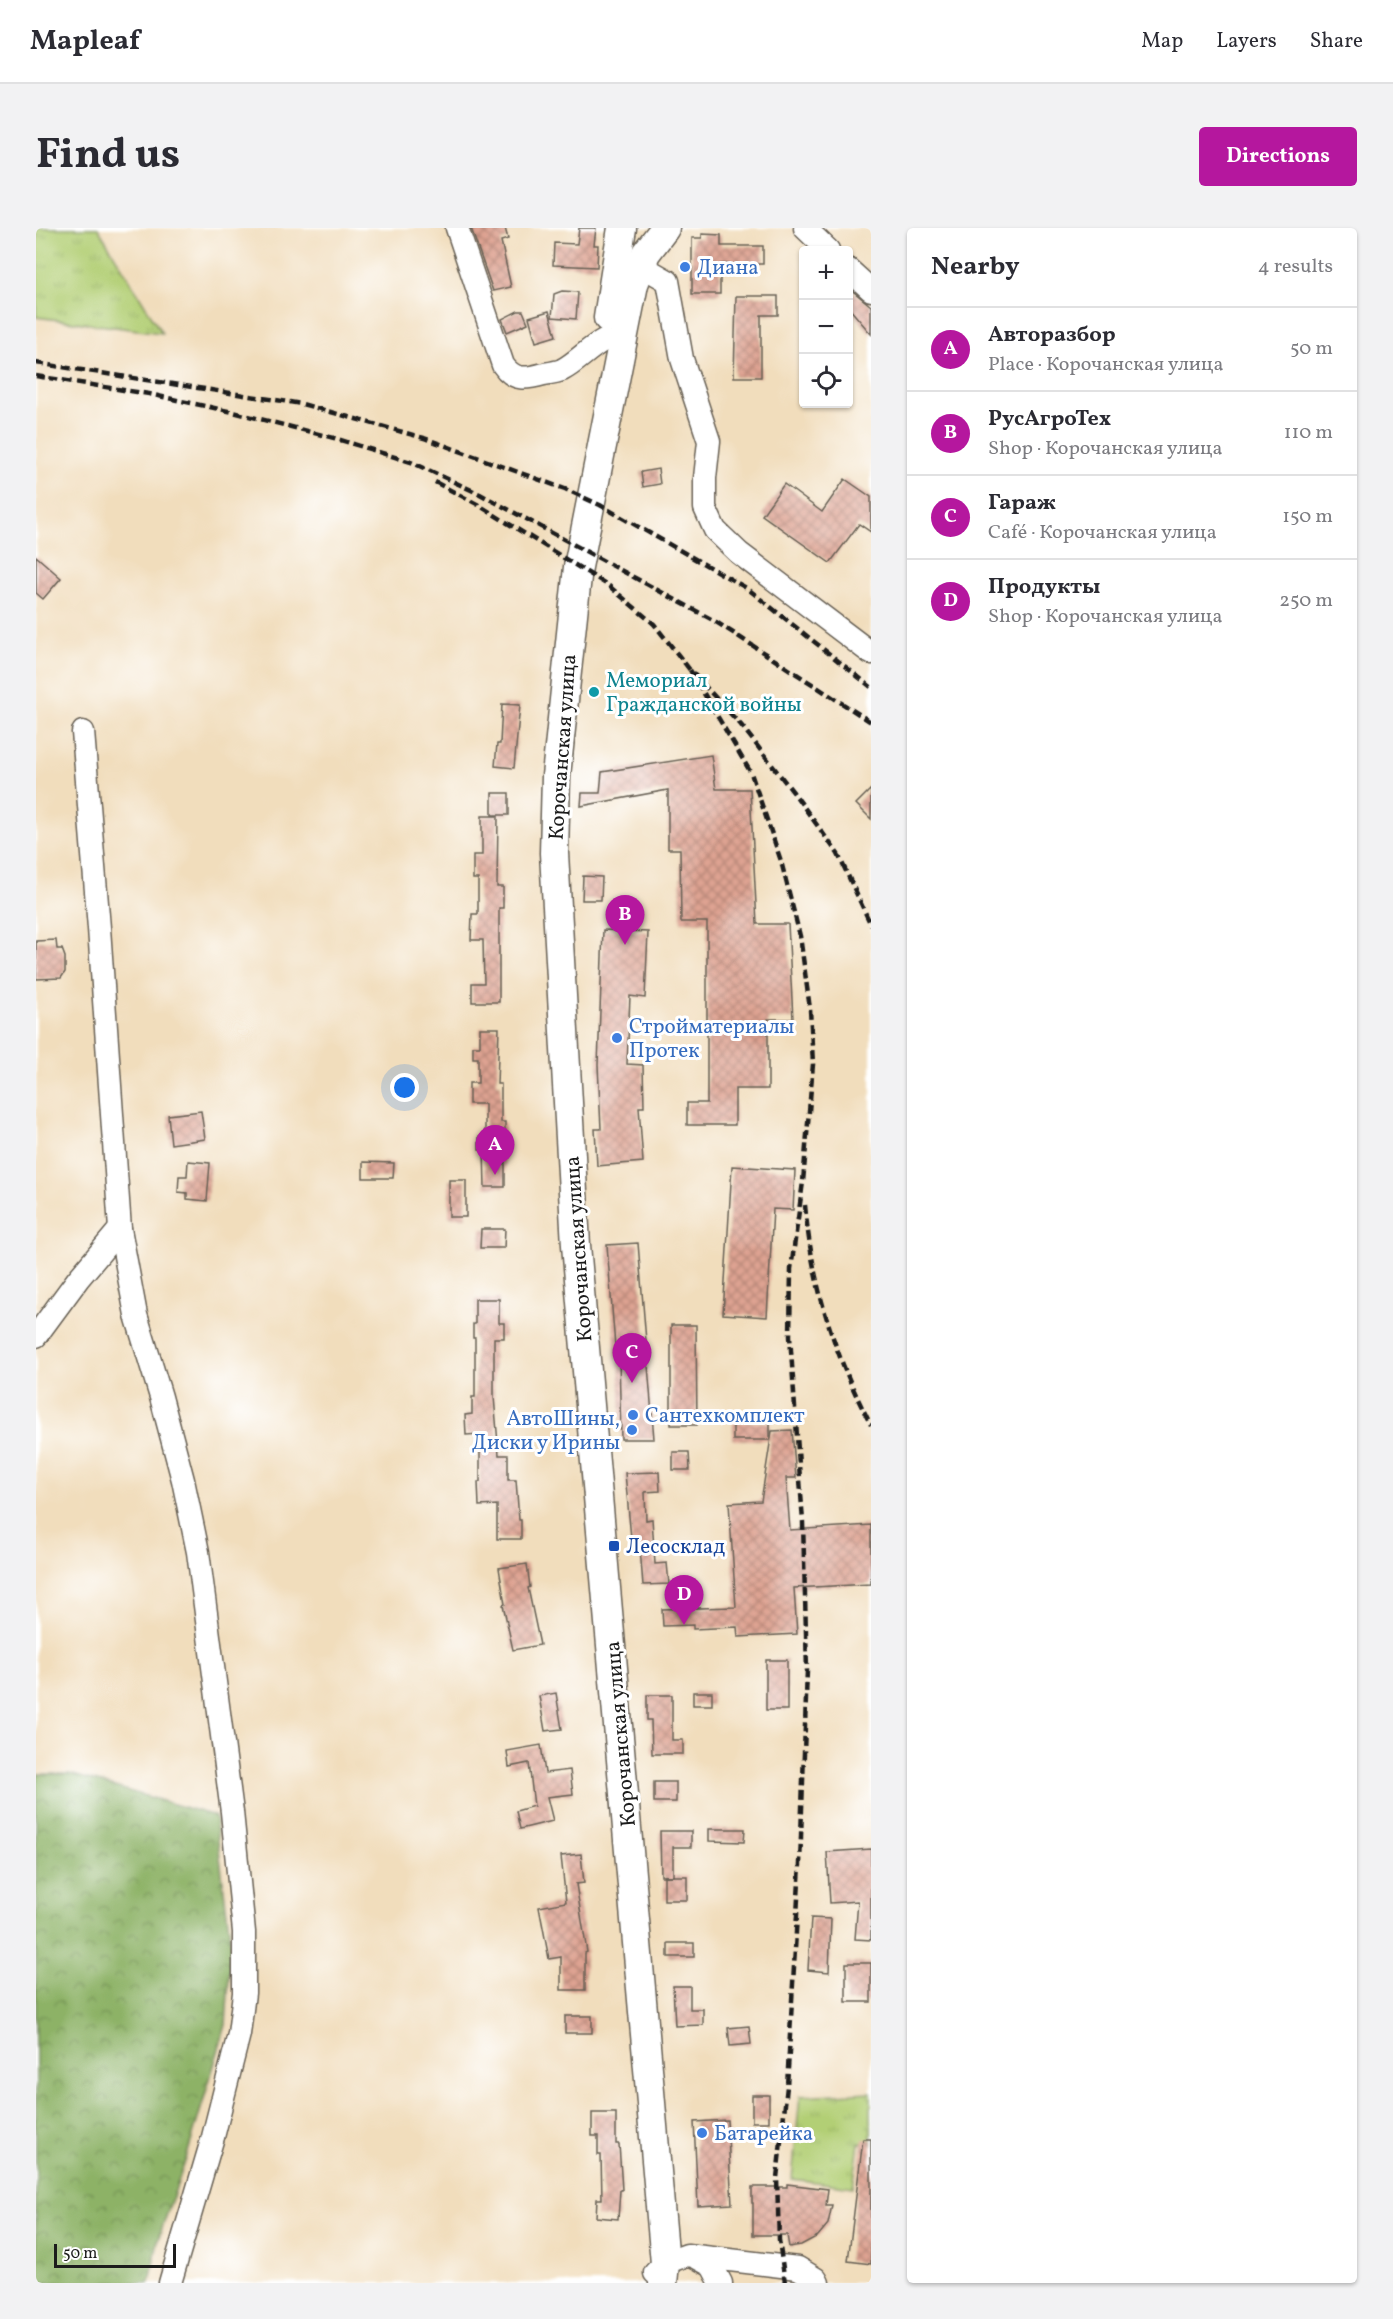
<!DOCTYPE html>
<meta charset="utf-8">
<style>
body{margin:0;font-family:Vollkorn,serif;background:#f2f2f3;color:#2b2b33}
.controls{position:absolute;right:18px;top:18px;display:grid;overflow:hidden;border-radius:6px;box-shadow:0 2px 4px #0004}
.controls button{width:54px;height:54px;display:grid;place-items:center;padding:0;border:0;border-bottom:2px solid #e1e1e2;background:#fff;color:#2b2b33;font:30px sans-serif}
.scale{position:absolute;left:18px;bottom:15px;width:122px;box-sizing:border-box;padding-left:6px;border:3px solid #1c1c1c;border-top:0;font-size:16px;line-height:21px;white-space:nowrap;color:#1c1c1c;-webkit-text-stroke:4px #fff;paint-order:stroke}
.you{position:absolute;left:369px;top:860px;width:21px;height:21px;margin:-15px;border:4px solid #fff;border-radius:50%;background:#1a73e8;box-shadow:0 0 0 9px #1a73e833}
.badge{display:grid;place-items:center;width:39px;height:39px;border-radius:50%;background:#b5179e;color:#fff;font-size:20px;font-weight:700}
.pin{position:absolute;translate:-50% -50px;filter:drop-shadow(0 2px 3px #0008)}
.pin::after{content:'';position:absolute;top:32px;width:21px;height:18px;background:inherit;clip-path:polygon(0 0,100% 0,50% 100%)}
.list{margin:0;padding:0;list-style:none}
h2{display:flex;justify-content:space-between;align-items:center;height:78px;margin:0;padding:0 24px;font-size:26px}
h2 small{font-size:20px;font-weight:400;color:#7c7c81}
.list li{display:grid;grid-template-columns:39px 1fr auto;gap:18px;align-items:center;box-sizing:border-box;height:84px;padding:0 24px;border-top:2px solid #e1e1e2}
.list b{display:block;font-size:22px;white-space:nowrap}
.list p{margin:0;font-size:20px;white-space:nowrap;color:#7c7c81}
.list em{font-size:20px;font-style:normal;color:#7c7c81}
.icon{flex:none;width:33px;height:33px;fill:none;stroke:currentColor;stroke-width:2;stroke-linecap:round;stroke-linejoin:round}
.map{position:relative;flex:none;width:835px;height:2055px;overflow:hidden;border-radius:6px}
header{display:flex;align-items:center;gap:36px;box-sizing:border-box;height:84px;padding:0 30px;background:#fff;border-bottom:2px solid #e1e1e2}
header strong{font-size:28px}
nav{display:flex;gap:33px;margin-inline-start:auto;font-size:21px}
.intro{display:flex;align-items:center;justify-content:space-between;box-sizing:border-box;height:144px;padding:0 36px}
h1{margin:0;font-size:42px}
.button{padding:15px 27px;border-radius:6px;background:#b5179e;color:#fff;font-size:21px;font-weight:700}
main{display:flex;gap:36px;padding:0 36px}
aside{flex:1;background:#fff;border-radius:6px;box-shadow:0 2px 4px #0004}
.map>svg:first-child{display:block}
.grass{fill:url(#grass-tufts);stroke:#677648;stroke-width:1.5}
.forest{fill:url(#forest-crowns);stroke:#546741;stroke-width:1.5}
.building{fill:url(#building-cross-hatch)}
.lines{fill:none;stroke-linecap:round;stroke-linejoin:round}
.minor-casing{stroke:#676054;stroke-width:25}
.major-casing{stroke:#676054;stroke-width:31}
.minor{stroke:#fff;stroke-width:22}
.major{stroke:#fff;stroke-width:28}
.rail{stroke:#1c1c1c;stroke-width:4.5;stroke-dasharray:9 4.5;stroke-linecap:butt}
.shop-dot{fill:#3f7fe0;stroke:#fff;stroke-width:2}
.culture-dot{fill:#0f9aa8;stroke:#fff;stroke-width:2}
.transit-dot{fill:#1a4fb4;stroke:#fff;stroke-width:2}
.labels{text-anchor:middle;stroke-width:6;stroke-linejoin:round;paint-order:stroke}
.shop-label{font-size:21px;fill:#366cbe;stroke:#fff;text-anchor:start}
.culture-label{font-size:21px;fill:#0d838f;stroke:#fff;text-anchor:start}
.street-label{font-size:21px;fill:#1c1c1c;stroke:#fff}
.transit-label{font-size:21px;fill:#164399;stroke:#fff;text-anchor:start}
</style>
<header>
<strong>Mapleaf</strong>
<nav><a>Map</a><a>Layers</a><a>Share</a></nav>
</header>
<div class="intro"><h1>Find us</h1><a class="button">Directions</a></div>
<main>
<div class="map">
<svg width="835" height="2055" viewBox="0 0 835 2055">
<defs>
<pattern id="grass-tufts" width="24" height="20" patternUnits="userSpaceOnUse" patternTransform="scale(1.5)"><rect width="24" height="20" fill="#b2cf75"/><path d="M3 7l-1-3M5 7V3M7 7l1-3M15 17l-1-3M17 17v-4M19 17l1-3" fill="none" stroke="#98b165"/></pattern>
<pattern id="forest-crowns" width="20" height="18" patternUnits="userSpaceOnUse" patternTransform="scale(1.5)"><rect width="20" height="18" fill="#8db266"/><path d="M2 6a3 3 0 1 1 6 0M12 15a3 3 0 1 1 6 0" fill="none" stroke="#729053"/></pattern>
<pattern id="building-cross-hatch" width="8" height="8" patternUnits="userSpaceOnUse" patternTransform="scale(1.5)"><rect width="8" height="8" fill="#dea392"/><path d="M0 0l8 8M0 8l8-8" fill="none" stroke="#b38476"/></pattern>
</defs>
<rect width="100%" height="100%" fill="#fff"/>
<filter id="ink" filterUnits="userSpaceOnUse"><feTurbulence type="fractalNoise" baseFrequency=".0167" numOctaves="2"/><feDisplacementMap in="SourceGraphic" scale="12" xChannelSelector="R" yChannelSelector="G"/><feConvolveMatrix kernelMatrix="1 2 1 2 8 2 1 2 1" color-interpolation-filters="sRGB"/></filter>
<filter id="wash" filterUnits="userSpaceOnUse"><feTurbulence type="fractalNoise" baseFrequency=".008" numOctaves="4" result="noise"/><feDisplacementMap in="SourceGraphic" scale="24" xChannelSelector="R" yChannelSelector="G"/><feGaussianBlur stdDeviation="1.35" result="paint"/><feColorMatrix in="noise" values="0 0 0 0 0 0 0 0 0 0 0 0 0 0 0 0 0 1.4 0 .05"/><feComposite in="paint" operator="in"/></filter>
<g filter="url(#wash)">
<rect width="100%" height="100%" fill="#f1ddbc"/>
<!-- grass -->
<g class="grass">
<polygon points="0,0 62,0 126,105 0,89"/>
<polygon points="835,1864 835,1917 823,1915 817,1959 756,1951 764,1868"/>
</g>
<!-- forest -->
<polygon class="forest" points="0,1546 34,1546 179,1588 195,1718 190,1797 150,1931 122,2012 114,2055 0,2055"/>
<g id="blocks">
<!-- building -->
<g class="building">
<polygon points="435,0 469,0 472,11 465,13 475,59 457,63"/>
<polygon points="543,0 560,0 558,17 562,17 561,39 517,37 518,15 541,16"/>
<polygon points="666,6 685,7 685,18 727,18 727,36 684,36 684,66 656,66 656,10 666,10"/>
<polygon points="813,60 835,78 835,106 813,80"/>
<polygon points="526,63 542,64 540,91 516,89 518,66"/>
<polygon points="700,68 742,68 742,87 725,87 725,149 698,149"/>
<polygon points="482,83 487,83 492,95 471,104 466,91"/>
<polygon points="513,83 520,108 500,114 493,89"/>
<polygon points="622,241 624,256 607,259 605,244"/>
<polygon points="809,251 835,269 835,304 823,296 794,335 726,287 748,256 786,284"/>
<polygon points="0,328 25,350 7,371 0,365"/>
<polygon points="466,476 484,477 478,540 459,538 461,516 464,516"/>
<polygon points="675,527 680,561 714,561 721,696 752,696 757,791 732,791 732,861 699,861 699,897 651,897 651,875 671,875 671,694 645,694 644,621 632,621 632,562 545,578 546,565 564,565 566,544"/>
<polygon points="835,561 835,591 820,576"/>
<rect x="456" y="565" width="17" height="22"/>
<polygon points="446,588 462,588 461,659 467,659 467,680 463,680 463,774 436,774 436,755 448,755 447,712 435,712 436,686 442,686 442,651 437,651 437,627 446,627"/>
<polygon points="547,648 566,649 565,672 546,672"/>
<polygon points="567,702 612,704 609,770 594,768 591,836 607,837 608,879 603,879 607,934 561,938 559,901 565,901 562,837"/>
<polygon points="20,712 21,721 26,721 29,729 29,744 25,750 0,751 0,713"/>
<polygon points="444,800 463,800 461,856 465,856 465,894 469,894 469,959 449,959 448,922 443,922 443,909 449,909 449,876 433,876 433,855 442,855 442,830 437,830 437,818 444,818"/>
<polygon points="165,883 169,911 135,916 132,887"/>
<polygon points="152,933 174,935 171,973 151,971 151,965 142,964 143,948 151,948"/>
<polygon points="327,934 358,935 357,950 327,950"/>
<polygon points="696,938 759,942 757,982 737,981 731,1089 687,1086"/>
<rect x="413" y="952" width="17" height="37"/>
<polygon points="445,1001 469,1001 468,1020 444,1020"/>
<polygon points="602,1015 618,1211 585,1211 583,1130 580,1131 571,1017"/>
<polygon points="439,1071 463,1071 463,1095 468,1095 468,1110 458,1110 458,1169 463,1227 472,1227 472,1252 480,1252 483,1292 485,1292 485,1311 461,1311 461,1277 443,1278 442,1254 444,1254 444,1206 430,1207 429,1187 436,1186 436,1169 439,1169 439,1110 437,1110 437,1096 439,1096"/>
<polygon points="635,1097 660,1097 661,1197 635,1197"/>
<rect x="697" y="1194" width="37" height="18"/>
<polygon points="756,1202 760,1250 750,1250 754,1302 835,1297 835,1356 758,1360 761,1406 702,1409 701,1399 657,1401 657,1397 627,1398 626,1381 700,1379 693,1275 725,1273 736,1203"/>
<polygon points="637,1224 653,1224 654,1242 637,1242"/>
<polygon points="623,1244 624,1263 609,1264 610,1292 616,1291 619,1336 631,1335 633,1356 607,1357 604,1320 596,1321 589,1245"/>
<polygon points="491,1336 494,1359 492,1360 504,1417 477,1422 467,1377 469,1376 463,1340"/>
<rect x="730" y="1432" width="21" height="50"/>
<rect x="657" y="1464" width="19" height="13"/>
<polygon points="520,1465 526,1501 509,1503 503,1468"/>
<polygon points="611,1467 636,1467 636,1512 647,1512 647,1526 616,1526 615,1492 611,1492"/>
<polygon points="505,1517 509,1545 534,1542 537,1566 511,1569 517,1593 484,1601 480,1583 498,1578 493,1535 473,1539 471,1523"/>
<rect x="618" y="1554" width="22" height="20"/>
<polygon points="673,1601 709,1601 708,1614 673,1613"/>
<polygon points="624,1603 655,1603 655,1619 637,1619 637,1648 625,1648"/>
<polygon points="835,1621 835,1712 819,1711 822,1673 794,1675 791,1624"/>
<polygon points="545,1626 548,1655 540,1656 551,1724 549,1725 549,1762 525,1762 525,1729 513,1731 503,1679 530,1674 525,1628"/>
<rect x="628" y="1648" width="23" height="24"/>
<polygon points="775,1690 795,1691 793,1744 772,1742"/>
<rect x="632" y="1715" width="26" height="14"/>
<rect x="810" y="1735" width="25" height="39"/>
<polygon points="637,1758 654,1758 654,1781 667,1781 667,1797 639,1798"/>
<rect x="529" y="1788" width="27" height="17"/>
<polygon points="713,1798 715,1816 694,1818 692,1800"/>
<rect x="716" y="1867" width="17" height="27"/>
<polygon points="556,1885 580,1885 580,1916 583,1916 586,1962 584,1962 582,1991 560,1989 561,1971 566,1971 565,1927 562,1927 562,1908 556,1908"/>
<polygon points="691,1892 696,1976 662,1978 658,1894"/>
<polygon points="827,1911 835,1911 835,2036 812,2033"/>
<polygon points="751,1956 792,1961 790,1977 796,1977 792,1996 782,2008 765,2017 753,2019 751,2007 717,2007 717,1975 716,1975 716,1959 751,1959"/>
</g>
</g>
</g>
<g filter="url(#ink)">
<use href="#blocks" fill-opacity="0" stroke="#676054" stroke-width="1.5"/>
<g class="lines">
<!-- minor casing -->
<g class="minor-casing">
<g id="minor">
<path d="M 421,0 L 467,137 C 478,153 490,151 508,146 C 514,145 521,144 526,142 C 540,135 553,120 568,112"/>
<polyline points="769,0 792,22"/>
<polyline points="604,37 632,53 646,131 673,213 669,250 669,280 679,302 703,325 835,425"/>
<polyline points="812,41 835,62"/>
<polyline points="47,504 63,700 84,1001 100,1087 125,1169 147,1252 162,1324 196,1584 208,1704 208,1765 203,1806 177,1909 134,2055"/>
<polyline points="0,1108 42,1051 84,1001"/>
<polyline points="658,2028 676,2038 685,2055"/>
<polyline points="619,2045 629,2035 651,2027 762,2040 780,2051 782,2055"/>
</g>
</g>
<!-- major casing -->
<g class="major-casing">
<g id="major">
<polyline points="572,90 586,0"/>
<polyline points="627,2055 629,2035 540,1017 518,625 520,548 542,339 598,56 610,25 629,0"/>
</g>
</g>
<!-- minor -->
<use href="#minor" class="minor"/>
<!-- major -->
<use href="#major" class="major"/>
<!-- rail -->
<g class="rail">
<polyline points="0,135 266,176 388,210 529,261 564,277 712,361 835,459"/>
<polyline points="0,148 113,166 197,184 298,210 375,234 444,266 677,392 835,494"/>
<polyline points="399,254 441,276 573,358 618,396 654,442 705,497 757,564 802,626 835,697"/>
<polyline points="654,442 715,545 745,633 764,708 774,781 777,836 767,954 755,1041 754,1108 767,1294 771,1442 764,1636 751,1858 741,1950 743,2012 749,2055"/>
<path d="M 769,977 C 776,1056 798,1127 835,1197"/>
</g>
</g>
</g>
<!-- markers -->
<g class="shop-dot">
<circle cx="649" cy="39" r="6"/>
<circle cx="581" cy="810" r="6"/>
<circle cx="597" cy="1187" r="6"/>
<circle cx="596" cy="1202" r="6"/>
<circle cx="666" cy="1905" r="6"/>
</g>
<circle class="culture-dot" cx="558" cy="464" r="6"/>
<rect class="transit-dot" x="572" y="1312" width="12" height="12" rx="3"/>
<g class="labels">
<!-- shop labels -->
<g class="shop-label">
<text x="661" y="46">Диана</text>
<text x="593" y="805">Стройматериалы<tspan x="593" dy="24">Протек</tspan></text>
<text x="609" y="1194">Сантехкомплект</text>
<text x="584" y="1197" text-anchor="end">АвтоШины,<tspan x="584" dy="24">Диски у Ирины</tspan></text>
<text x="678" y="1912">Батарейка</text>
</g>
<!-- culture labels -->
<g class="culture-label">
<text x="570" y="459">Мемориал<tspan x="570" dy="24">Гражданской войны</tspan></text>
</g>
<!-- street labels -->
<g class="street-label">
<text transform="translate(526 519) rotate(-86)" y="7">Корочанская улица</text>
<text transform="translate(542 1021) rotate(-94)" y="7">Корочанская улица</text>
<text transform="translate(584 1506) rotate(-95)" y="7">Корочанская улица</text>
</g>
<!-- transit labels -->
<g class="transit-label">
<text x="590" y="1325">Лесосклад</text>
</g>
</g>
</svg>
<div class="controls">
<button>+</button>
<button>−</button>
<button><svg class="icon" aria-label="locate" viewBox="0 0 24 24"><circle cx="12" cy="12" r="6"/><path d="M12 2v4M12 18v4M2 12h4M18 12h4"/></svg></button>
</div>
<div class="scale">50 m</div>
<div class="you"></div>
<div class="pin badge" style="left:459px;top:947px">A</div>
<div class="pin badge" style="left:589px;top:717px">B</div>
<div class="pin badge" style="left:596px;top:1155px">C</div>
<div class="pin badge" style="left:648px;top:1397px">D</div>
</div>
<aside>
<h2>Nearby<small>4 results</small></h2>
<ul class="list">
<li><span class="badge">A</span><div><b>Авторазбор</b><p>Place · Корочанская улица</p></div><em>50 m</em></li>
<li><span class="badge">B</span><div><b>РусАгроТех</b><p>Shop · Корочанская улица</p></div><em>110 m</em></li>
<li><span class="badge">C</span><div><b>Гараж</b><p>Café · Корочанская улица</p></div><em>150 m</em></li>
<li><span class="badge">D</span><div><b>Продукты</b><p>Shop · Корочанская улица</p></div><em>250 m</em></li>
</ul>
</aside>
</main>
